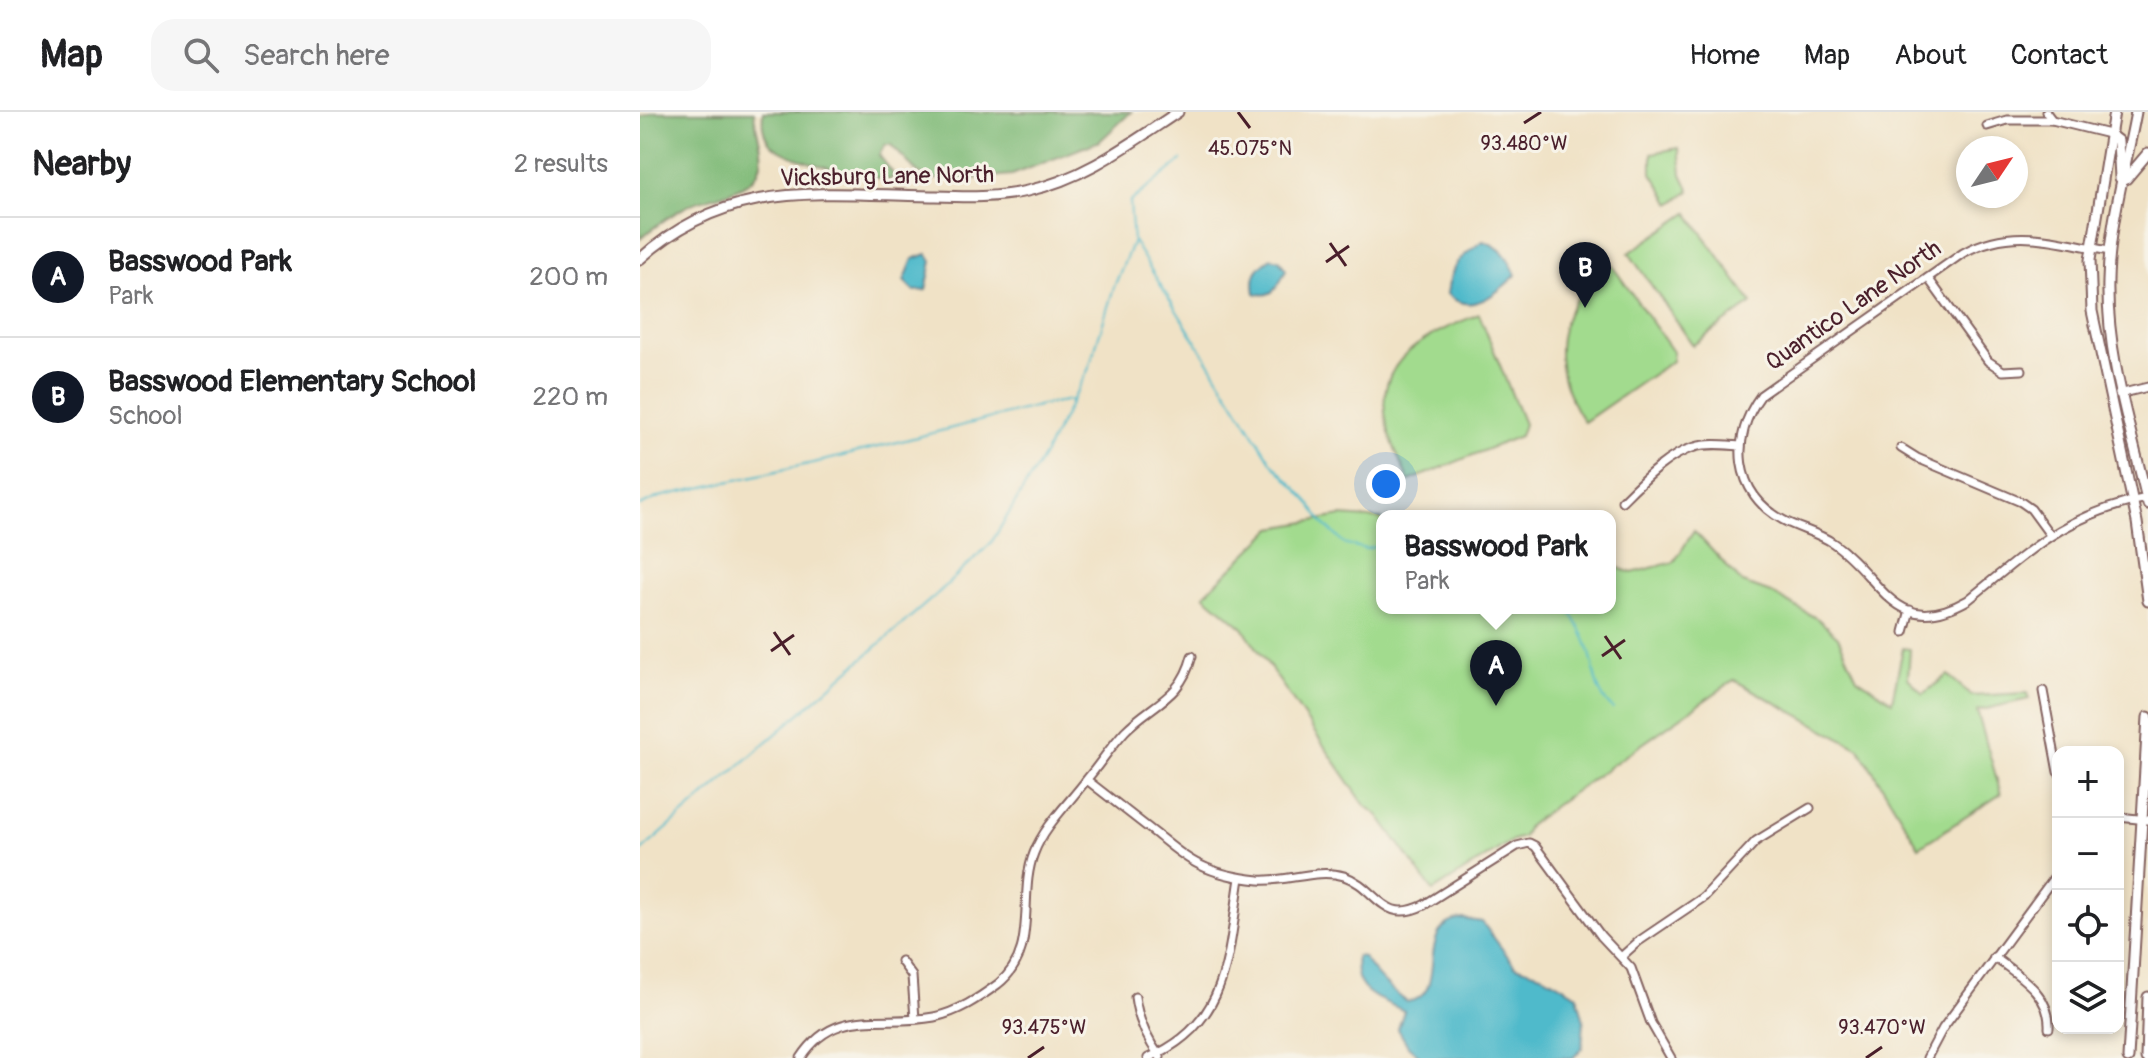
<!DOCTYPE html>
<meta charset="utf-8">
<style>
body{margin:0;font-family:Pangolin,sans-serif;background:#f6f6f6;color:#202124}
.controls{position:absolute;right:24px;bottom:24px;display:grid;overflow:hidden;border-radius:16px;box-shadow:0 4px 12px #0003}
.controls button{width:72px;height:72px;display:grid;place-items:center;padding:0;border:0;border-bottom:2px solid #e0e0e0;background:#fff;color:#202124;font:40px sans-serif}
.compass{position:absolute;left:1316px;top:24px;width:72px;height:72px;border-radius:50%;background:#fff;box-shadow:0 4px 12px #0003;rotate:55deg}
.you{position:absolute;left:746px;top:372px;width:28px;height:28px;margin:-20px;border:6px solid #fff;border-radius:50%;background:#1a73e8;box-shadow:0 0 0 12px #1a73e833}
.badge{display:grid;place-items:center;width:52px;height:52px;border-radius:50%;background:#111827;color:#fff;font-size:26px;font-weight:700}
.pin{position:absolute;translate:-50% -66px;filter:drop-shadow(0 2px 4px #0008)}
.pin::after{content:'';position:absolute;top:42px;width:28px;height:24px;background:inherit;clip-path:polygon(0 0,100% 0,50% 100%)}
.popup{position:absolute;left:736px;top:398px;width:240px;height:104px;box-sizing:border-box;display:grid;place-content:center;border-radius:16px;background:#fff;filter:drop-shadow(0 2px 6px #0005);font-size:26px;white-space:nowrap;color:#757577}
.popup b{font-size:30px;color:#202124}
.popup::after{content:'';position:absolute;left:50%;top:100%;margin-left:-16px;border:16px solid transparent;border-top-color:#fff}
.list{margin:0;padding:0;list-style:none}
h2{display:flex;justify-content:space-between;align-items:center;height:104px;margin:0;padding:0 32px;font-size:34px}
h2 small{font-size:26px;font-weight:400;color:#757577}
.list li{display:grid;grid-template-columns:52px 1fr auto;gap:24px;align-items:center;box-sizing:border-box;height:120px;padding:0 32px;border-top:2px solid #e0e0e0}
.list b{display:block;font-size:30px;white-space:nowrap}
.list p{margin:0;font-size:26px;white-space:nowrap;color:#757577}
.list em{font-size:26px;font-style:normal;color:#757577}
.icon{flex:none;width:44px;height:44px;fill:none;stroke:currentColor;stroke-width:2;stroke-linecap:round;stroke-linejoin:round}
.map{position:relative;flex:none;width:1508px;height:946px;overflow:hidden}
header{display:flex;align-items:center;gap:48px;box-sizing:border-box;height:112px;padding:0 40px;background:#fff;border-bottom:2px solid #e0e0e0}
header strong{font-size:38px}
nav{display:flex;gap:44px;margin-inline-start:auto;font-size:28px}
.search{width:560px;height:72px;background:#f6f6f6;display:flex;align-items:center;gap:20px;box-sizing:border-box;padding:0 28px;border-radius:24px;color:#757577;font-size:30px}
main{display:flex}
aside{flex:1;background:#fff}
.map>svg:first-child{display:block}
.green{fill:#a2db8e;stroke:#767d5c;stroke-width:2}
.forest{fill:#81bb79;stroke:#666d52;stroke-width:2}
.water{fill:#4fbacb;stroke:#4c6c7b;stroke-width:2}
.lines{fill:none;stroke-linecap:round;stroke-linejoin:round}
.stream{stroke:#4fbacb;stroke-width:2}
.street-casing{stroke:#846361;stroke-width:11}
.secondary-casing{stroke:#846361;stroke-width:13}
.street{stroke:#fff;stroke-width:7}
.secondary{stroke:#fff;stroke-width:9}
.ticks{fill:none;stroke:#4a1f2b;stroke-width:3}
.labels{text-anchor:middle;stroke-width:6;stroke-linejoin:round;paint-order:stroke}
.street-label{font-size:24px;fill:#4a1f2b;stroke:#f7f3e8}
.ticks-label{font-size:20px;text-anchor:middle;fill:#4a1f2b;stroke:#f7f3e8;stroke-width:6;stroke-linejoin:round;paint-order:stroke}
</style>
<header>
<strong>Map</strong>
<div class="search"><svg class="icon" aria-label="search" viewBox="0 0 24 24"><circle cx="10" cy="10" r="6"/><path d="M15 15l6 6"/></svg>Search here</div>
<nav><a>Home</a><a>Map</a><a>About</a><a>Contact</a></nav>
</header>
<main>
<aside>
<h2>Nearby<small>2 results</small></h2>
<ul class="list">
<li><span class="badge">A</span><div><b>Basswood Park</b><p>Park</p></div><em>200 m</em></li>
<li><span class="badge">B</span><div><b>Basswood Elementary School</b><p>School</p></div><em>220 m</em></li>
</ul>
</aside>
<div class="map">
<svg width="1508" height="946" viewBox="0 0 1508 946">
<rect width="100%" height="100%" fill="#f7f3e8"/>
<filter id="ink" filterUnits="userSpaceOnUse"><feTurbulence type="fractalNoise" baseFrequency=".0125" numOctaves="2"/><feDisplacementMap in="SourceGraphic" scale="16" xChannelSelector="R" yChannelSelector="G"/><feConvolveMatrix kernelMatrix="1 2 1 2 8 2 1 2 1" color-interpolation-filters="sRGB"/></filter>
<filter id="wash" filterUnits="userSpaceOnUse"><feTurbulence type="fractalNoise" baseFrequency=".006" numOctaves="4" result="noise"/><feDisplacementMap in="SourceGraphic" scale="32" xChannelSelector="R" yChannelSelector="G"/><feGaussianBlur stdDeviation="1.8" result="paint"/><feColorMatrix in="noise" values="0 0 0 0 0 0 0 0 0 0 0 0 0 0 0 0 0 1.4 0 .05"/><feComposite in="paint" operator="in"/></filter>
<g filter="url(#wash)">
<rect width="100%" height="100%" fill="#f0e2c6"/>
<!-- green -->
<g class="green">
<polygon points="1039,36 1042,62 1050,79 1031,92 1012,61 1012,41"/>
<polygon points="1048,101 1112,191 1053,233 989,141"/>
<path d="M 971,152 L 1033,240 L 1032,249 L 944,310 C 905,251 913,194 971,152 Z"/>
<path d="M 839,202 L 884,312 L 880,324 L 769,369 C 761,351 751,332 747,312 C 731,246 790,222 839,202 Z"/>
<polygon points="701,404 742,407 742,496 970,496 970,453 992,461 1034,450 1054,419 1102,471 1131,481 1178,507 1198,525 1217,566 1252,589 1263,536 1270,537 1268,566 1283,582 1308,563 1332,584 1387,581 1389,587 1337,599 1361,682 1279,735 1219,636 1094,568 922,688 888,714 883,725 873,728 793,779 739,704 724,692 603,516 564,483 633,416"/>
</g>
<!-- forest -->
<g class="forest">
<path d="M 14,0 L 114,0 C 115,18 125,37 120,55 C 114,79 71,84 51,92 C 33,101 15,114 0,127 L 0,5 Z"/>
<path d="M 123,0 L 491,0 L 460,29 L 372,63 L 317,68 L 294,67 L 279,62 L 251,33 L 245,33 L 239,43 L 252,60 L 253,65 L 249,68 C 223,63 144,50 129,30 C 122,20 122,11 123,0 Z"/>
</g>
<!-- water -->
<g class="water">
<path d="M 843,129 C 862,135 868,145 876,163 C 857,181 831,205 807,182 C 811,152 819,146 843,129 Z"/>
<polygon points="287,142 292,149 286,178 274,179 264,169 273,147"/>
<path d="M 631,146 L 639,148 L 646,158 C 640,171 633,188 615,181 C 612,163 616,156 631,146 Z"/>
<path d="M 823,807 L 842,810 L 875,854 L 901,862 L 937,883 L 944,909 L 942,936 L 933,946 L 782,946 L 768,934 L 758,917 L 764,899 C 735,884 712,882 717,844 L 723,845 C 735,863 749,877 767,890 C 813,883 770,814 823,807 Z"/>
</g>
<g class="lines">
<!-- stream -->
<g class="stream">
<polyline points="542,48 490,90 493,129 632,351 669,390 683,411 705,432 726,437 742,433"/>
<polyline points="0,394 19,385 191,347 402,293 431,288"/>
<path d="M 928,496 C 936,509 945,523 949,538 C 957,563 952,576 973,597"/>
<polyline points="0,740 297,482 351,431 404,343 449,256 474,175 493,129"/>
</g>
</g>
</g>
<g filter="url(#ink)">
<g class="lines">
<!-- street casing -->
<g class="street-casing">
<g id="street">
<polyline points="1406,0 1412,8 1469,22"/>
<polyline points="1347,14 1367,8 1412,8"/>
<path d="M 1470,139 C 1416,130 1374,113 1323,141 L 1121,283 C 1090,325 1093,381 1143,408 C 1159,417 1177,420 1193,431 C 1242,464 1254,530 1328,488 C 1390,438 1426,402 1507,386"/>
<polyline points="1288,166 1348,249 1363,259 1382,258"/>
<polyline points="1479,282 1508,275"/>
<polyline points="1261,336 1277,346 1381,390 1391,397 1410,423"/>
<path d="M 982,389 C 1001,370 1028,342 1055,335 C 1069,331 1085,333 1100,334"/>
<polyline points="1264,520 1270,498"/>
<polyline points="1403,579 1418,660"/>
<path d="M 447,668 C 470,686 492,703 515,721 C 529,732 543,745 560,753 C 578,762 598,766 619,768 C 647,770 677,756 704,764 C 737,775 742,814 784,793 L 877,734 L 889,731 L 895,734 L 961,824 L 991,856 L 1011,911 L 1031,946"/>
<polyline points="1478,705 1508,708"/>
<polyline points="982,844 999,829 1064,785 1116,729 1170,696"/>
<path d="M 1354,845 C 1379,864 1411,882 1409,916"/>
<polyline points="261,849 272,864 275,907"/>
<path d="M 495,885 C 498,908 506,926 520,945"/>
<path d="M 161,946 C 195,893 242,915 294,905 C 318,900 339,886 358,872 C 400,839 377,784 394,741 C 404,714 430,690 447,667 C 460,652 471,634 485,619 C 512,591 541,587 552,544"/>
<path d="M 508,946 C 590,912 588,842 600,766"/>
<polyline points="1287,946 1303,916 1418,760"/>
</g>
</g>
<!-- secondary casing -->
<g class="secondary-casing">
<g id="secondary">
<polyline points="1474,0 1450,148 1452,199 1497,410 1508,489"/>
<path d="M 1496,0 C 1486,55 1469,113 1468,169 C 1466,244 1492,320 1508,392"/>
<polyline points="1469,22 1478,29 1480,66"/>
<polyline points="1486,67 1508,41"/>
<path d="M 0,147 C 90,65 185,83 296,84 C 326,85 357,86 387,79 C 444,67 491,31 538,0"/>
<polyline points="1488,946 1508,605"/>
<polyline points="1506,946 1508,885"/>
</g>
</g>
<!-- street -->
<use href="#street" class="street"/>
<!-- secondary -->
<use href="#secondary" class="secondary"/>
</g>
</g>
<!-- ticks -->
<path class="ticks" d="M 598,0 L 610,16M 884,11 L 901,0M 690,131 L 706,154M 686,150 L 709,134M 134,520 L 150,543M 965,524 L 981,547M 131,539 L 154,523M 962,544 L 985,528M 388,946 L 404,935M 1226,946 L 1242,935"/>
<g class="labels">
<!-- street labels -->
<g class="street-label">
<text transform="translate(247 64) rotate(-1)" y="8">Vicksburg Lane North</text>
<text transform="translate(1213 193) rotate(-35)" y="8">Quantico Lane North</text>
</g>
</g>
<g class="ticks-label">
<text x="884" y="38">93.480°W</text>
<text x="610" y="43">45.075°N</text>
<text x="404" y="922">93.475°W</text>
<text x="1242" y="922">93.470°W</text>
</g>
</svg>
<div class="controls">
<button>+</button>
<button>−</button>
<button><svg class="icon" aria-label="locate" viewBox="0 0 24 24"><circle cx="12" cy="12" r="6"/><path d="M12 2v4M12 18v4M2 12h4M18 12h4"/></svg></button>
<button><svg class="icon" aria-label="layers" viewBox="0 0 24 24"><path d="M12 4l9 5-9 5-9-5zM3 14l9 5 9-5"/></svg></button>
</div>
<svg class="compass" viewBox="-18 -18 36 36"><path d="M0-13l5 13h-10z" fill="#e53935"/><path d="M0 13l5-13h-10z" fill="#757577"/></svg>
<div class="you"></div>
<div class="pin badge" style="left:856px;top:594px">A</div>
<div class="popup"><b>Basswood Park</b>Park</div>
<div class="pin badge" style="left:945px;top:196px">B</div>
</div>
</main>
